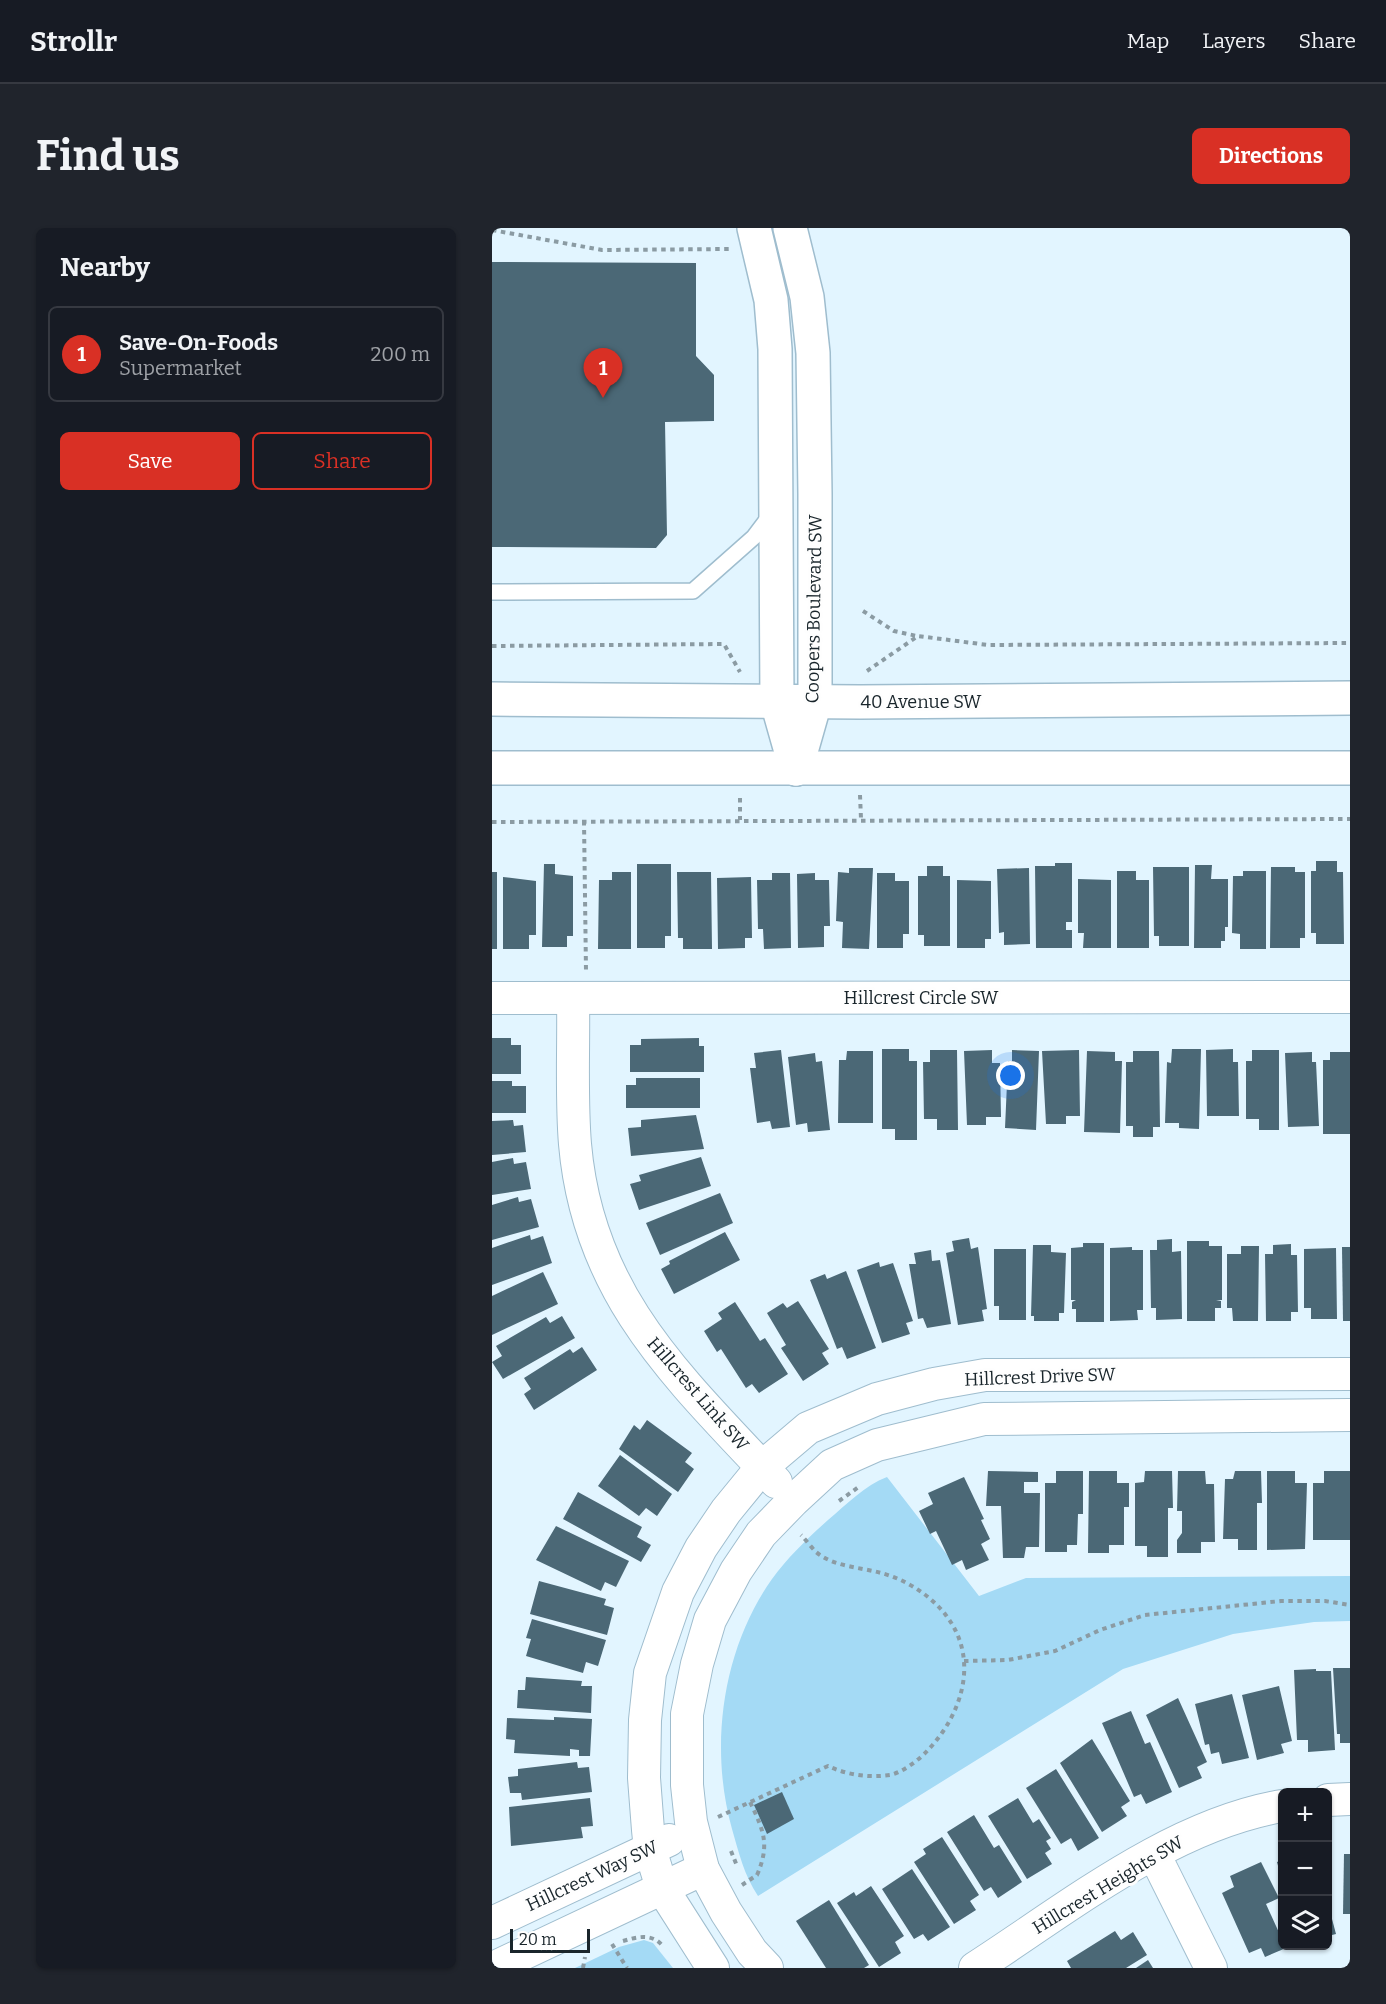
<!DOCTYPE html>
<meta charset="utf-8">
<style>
body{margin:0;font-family:Bitter,serif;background:#20242c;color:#f1f3f6}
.controls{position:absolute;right:18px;bottom:18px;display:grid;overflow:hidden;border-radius:9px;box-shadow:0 2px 4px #0004}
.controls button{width:54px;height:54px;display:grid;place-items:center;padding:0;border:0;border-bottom:2px solid #363941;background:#171b24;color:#f1f3f6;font:30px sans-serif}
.scale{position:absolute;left:18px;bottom:15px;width:80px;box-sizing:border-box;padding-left:6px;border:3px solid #19252b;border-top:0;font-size:16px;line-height:21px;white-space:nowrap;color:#19252b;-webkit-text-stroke:4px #fefefe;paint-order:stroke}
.you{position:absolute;left:519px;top:848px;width:21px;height:21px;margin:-15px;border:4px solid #fff;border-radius:50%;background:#1a73e8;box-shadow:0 0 0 9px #1a73e833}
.badge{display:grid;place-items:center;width:39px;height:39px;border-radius:50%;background:#d93025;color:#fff;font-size:20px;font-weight:700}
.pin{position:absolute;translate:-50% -50px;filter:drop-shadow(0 2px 3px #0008)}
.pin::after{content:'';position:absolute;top:32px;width:21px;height:18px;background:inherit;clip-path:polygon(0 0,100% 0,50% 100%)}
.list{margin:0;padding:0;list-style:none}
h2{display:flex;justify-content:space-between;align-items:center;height:78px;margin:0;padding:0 24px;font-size:26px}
h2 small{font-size:20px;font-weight:400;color:#9ea1a6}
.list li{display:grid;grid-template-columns:39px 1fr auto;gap:18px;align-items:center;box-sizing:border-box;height:96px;margin:0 12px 12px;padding:0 12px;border:2px solid #363941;border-radius:9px}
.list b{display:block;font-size:22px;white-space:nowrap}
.list p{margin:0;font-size:20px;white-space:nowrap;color:#9ea1a6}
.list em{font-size:20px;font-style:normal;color:#9ea1a6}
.actions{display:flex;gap:12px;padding:18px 24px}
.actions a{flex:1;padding:14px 0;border:2px solid #d93025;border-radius:9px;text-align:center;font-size:21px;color:#d93025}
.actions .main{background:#d93025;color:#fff}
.icon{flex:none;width:33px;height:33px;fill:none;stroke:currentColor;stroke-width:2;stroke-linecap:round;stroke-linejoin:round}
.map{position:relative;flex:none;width:858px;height:1740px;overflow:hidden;border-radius:9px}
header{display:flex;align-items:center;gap:36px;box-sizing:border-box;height:84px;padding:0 30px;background:#171b24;border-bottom:2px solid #363941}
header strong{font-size:28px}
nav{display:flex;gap:33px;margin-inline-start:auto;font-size:21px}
.intro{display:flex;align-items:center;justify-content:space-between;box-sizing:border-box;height:144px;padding:0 36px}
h1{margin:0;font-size:42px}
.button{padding:15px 27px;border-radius:9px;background:#d93025;color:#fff;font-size:21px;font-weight:700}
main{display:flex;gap:36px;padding:0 36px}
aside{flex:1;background:#171b24;border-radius:9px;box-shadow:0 2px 4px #0004}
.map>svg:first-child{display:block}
.green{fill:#a4daf5}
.building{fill:#4b6876}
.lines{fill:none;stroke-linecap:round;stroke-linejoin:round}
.lane-casing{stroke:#9fbdce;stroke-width:18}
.street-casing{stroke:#9fbdce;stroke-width:34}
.secondary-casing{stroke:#9fbdce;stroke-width:36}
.path{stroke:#8b9ba3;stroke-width:4;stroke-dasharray:4.5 4.5;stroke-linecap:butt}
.lane{stroke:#fff;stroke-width:15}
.street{stroke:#fff;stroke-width:32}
.secondary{stroke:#fff;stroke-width:33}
.labels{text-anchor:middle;stroke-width:6;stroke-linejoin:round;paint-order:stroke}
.street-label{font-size:18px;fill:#19252b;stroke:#fefefe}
</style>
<header>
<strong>Strollr</strong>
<nav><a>Map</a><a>Layers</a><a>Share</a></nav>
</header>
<div class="intro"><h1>Find us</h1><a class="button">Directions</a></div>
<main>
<aside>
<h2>Nearby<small></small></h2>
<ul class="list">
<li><span class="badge">1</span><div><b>Save-On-Foods</b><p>Supermarket</p></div><em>200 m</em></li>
</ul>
<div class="actions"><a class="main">Save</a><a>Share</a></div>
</aside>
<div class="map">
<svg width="858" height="1740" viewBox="0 0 858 1740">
<rect width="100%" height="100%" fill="#e2f5ff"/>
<!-- green -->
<g class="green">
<path d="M 395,1249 L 487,1368 L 534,1350 L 858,1348 L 858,1393 L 822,1394 L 741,1406 L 631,1441 L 266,1668 C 252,1647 247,1625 240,1601 C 217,1519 230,1422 280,1351 C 296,1329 316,1310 336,1292 C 354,1277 373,1257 395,1249 Z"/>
<polygon points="152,1712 161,1715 181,1740 83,1740 127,1719"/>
</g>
<!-- building -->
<g class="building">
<polygon points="0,34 204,35 204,128 222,147 222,193 173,194 175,307 164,320 0,319"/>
<polygon points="824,633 845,633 845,644 851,644 852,716 824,716 824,705 819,705 819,643 824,643"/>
<polygon points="563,635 580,635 580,694 574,694 574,702 580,702 580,720 544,720 543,638 563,638"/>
<polygon points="52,636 63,636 63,646 81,648 81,708 75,708 75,719 50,719"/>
<polygon points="145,636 179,636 179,708 173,708 173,720 145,720"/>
<polygon points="703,637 720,637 719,651 736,651 736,699 733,699 733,713 729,713 729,720 702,720"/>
<polygon points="435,638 451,638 451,648 458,648 458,718 432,718 432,707 426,707 426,648 435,648"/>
<polygon points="661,639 697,639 697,718 667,718 667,708 662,708"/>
<polygon points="779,639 803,639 803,644 813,644 813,710 808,710 808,720 778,720"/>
<polygon points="357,640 381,640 377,721 350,720 351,694 344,693 346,644 357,645"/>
<polygon points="537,640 538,716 512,717 512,704 507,705 505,641"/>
<polygon points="625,643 644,643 644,652 657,652 657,720 625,720"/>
<polygon points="751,643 774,643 774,721 748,721 748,706 740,705 741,648 751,648"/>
<rect x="0" y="644" width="5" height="77"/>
<polygon points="120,644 139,644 139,721 106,721 107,652 120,652"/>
<polygon points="185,644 219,644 220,721 191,721 191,710 186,710"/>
<polygon points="280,645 298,645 299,720 272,721 271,701 266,701 265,652 280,652"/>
<polygon points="323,645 323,652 337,652 338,698 332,698 332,719 306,720 305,646"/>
<polygon points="385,645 403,645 403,653 417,653 417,706 411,706 411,720 385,720"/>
<polygon points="11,649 44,653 44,707 37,707 37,721 11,721"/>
<polygon points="259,649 260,710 253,710 253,720 226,721 225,650"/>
<polygon points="586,651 619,652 619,720 591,720 592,705 586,705"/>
<polygon points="465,652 499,653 499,711 493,711 493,720 465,720"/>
<polygon points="0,810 19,810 19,817 29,817 29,846 0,846"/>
<polygon points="207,810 207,818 212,818 212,844 138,844 138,817 149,817 149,811"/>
<polygon points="390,821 417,821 417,833 425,833 425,912 403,912 403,901 390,901"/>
<polygon points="680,821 709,821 707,901 687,900 687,895 673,895 675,834 679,835"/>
<polygon points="741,821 741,834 746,834 747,888 715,888 714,822"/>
<polygon points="289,822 298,899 280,901 278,893 265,895 258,840 264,840 262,825"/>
<polygon points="438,822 465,822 466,902 445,902 445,891 432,891 431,834 438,834"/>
<polygon points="500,822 500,835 508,835 509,889 494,889 494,897 475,897 472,823"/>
<polygon points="520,822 547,823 544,902 513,900 516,833 520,833"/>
<polygon points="587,822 588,888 574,888 574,896 554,896 550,823"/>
<polygon points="760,822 787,822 787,902 767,902 767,891 754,891 754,833 760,833"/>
<polygon points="355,823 381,823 381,895 346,895 347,832 354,832"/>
<polygon points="595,823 623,824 623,833 630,833 628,905 592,904"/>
<polygon points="641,823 667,823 668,899 661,899 661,909 641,909 641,898 634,898 634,834 641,834"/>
<polygon points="820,824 820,834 824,834 827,898 796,899 793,825"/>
<polygon points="838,824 858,824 858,906 831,906 831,832 838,832"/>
<polygon points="323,825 324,834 330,833 338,902 316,904 315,895 304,897 296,829"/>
<polygon points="144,850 208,850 208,880 134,880 134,857 144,857"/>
<polygon points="0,853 20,853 20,858 34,858 34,885 0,885"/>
<polygon points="204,887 212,921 139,928 136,900 149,899 149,892"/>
<polygon points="21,892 22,898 31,897 34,924 0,927 0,893"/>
<polygon points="209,929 219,958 147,982 138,956 149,953 147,947"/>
<polygon points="21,930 22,936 34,934 39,961 0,967 0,934"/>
<polygon points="228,965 241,995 168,1027 154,995"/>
<polygon points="26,969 27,974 39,971 47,999 0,1012 0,977"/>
<polygon points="233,1004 248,1032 182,1066 169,1041 178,1036 177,1033"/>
<polygon points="38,1007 39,1012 51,1008 60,1035 0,1057 0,1020"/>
<polygon points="477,1010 479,1021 486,1019 495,1081 490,1082 492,1093 466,1097 454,1025 462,1023 460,1013"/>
<polygon points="680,1011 680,1024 689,1023 690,1091 664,1092 664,1080 659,1080 658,1022 665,1022 665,1012"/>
<polygon points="695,1013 717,1013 717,1018 730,1018 730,1072 724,1072 729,1073 729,1080 723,1080 723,1093 695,1093"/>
<polygon points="591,1015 612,1015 612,1094 584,1094 584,1081 580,1081 580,1074 584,1072 579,1072 579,1020 591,1019"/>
<polygon points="799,1016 799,1027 805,1027 806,1084 799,1084 799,1093 774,1093 773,1026 781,1026 781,1017"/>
<polygon points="541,1017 559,1017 559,1024 574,1025 572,1085 567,1085 567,1093 542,1093 542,1088 539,1088"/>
<polygon points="749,1018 767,1018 766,1093 741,1093 740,1080 735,1080 735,1026 749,1026"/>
<polygon points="640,1019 640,1022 651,1022 651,1082 645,1082 646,1092 618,1093 618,1020"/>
<polygon points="850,1019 858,1019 858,1093 851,1093"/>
<polygon points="844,1020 845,1091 819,1091 819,1080 812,1080 812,1021"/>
<polygon points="502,1021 534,1021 534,1092 507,1092 507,1078 502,1078"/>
<polygon points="439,1022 440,1033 448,1032 459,1096 435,1100 431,1090 426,1091 417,1036 424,1036 422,1025"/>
<polygon points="387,1034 388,1039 401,1035 421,1093 414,1095 418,1106 390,1115 365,1042"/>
<polygon points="354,1043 384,1120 355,1131 350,1119 345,1121 318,1052 333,1046 335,1051"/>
<polygon points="51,1044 66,1076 0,1107 0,1068"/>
<polygon points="306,1073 337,1121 330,1125 337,1136 311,1153 289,1120 294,1117 275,1085 291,1075 295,1080"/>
<polygon points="243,1074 268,1113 273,1110 296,1146 267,1165 260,1156 254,1160 229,1121 225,1124 212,1103 230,1091 226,1085"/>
<polygon points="70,1088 83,1110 11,1151 0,1134 10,1128 4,1118 54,1089 58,1095"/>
<polygon points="90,1119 105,1142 42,1182 32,1166 39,1161 32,1150 78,1121 81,1125"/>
<polygon points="155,1192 200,1225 193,1234 202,1241 186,1264 127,1221 142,1197 148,1202"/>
<polygon points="128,1227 180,1266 165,1288 154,1280 147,1288 106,1258"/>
<polygon points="496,1243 546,1244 546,1254 532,1254 532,1265 548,1265 547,1319 534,1319 532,1330 511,1330 509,1278 494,1278"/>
<polygon points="564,1243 591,1243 591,1286 586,1286 585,1317 575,1317 575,1324 553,1324 553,1255 564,1255"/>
<polygon points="597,1243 625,1243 625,1255 637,1255 637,1279 632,1279 632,1317 617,1317 617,1325 596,1325"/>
<polygon points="653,1243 680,1243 681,1280 676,1280 676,1329 655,1329 655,1318 643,1318 643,1255 652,1254"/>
<polygon points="686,1243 713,1243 714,1256 722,1256 723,1314 709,1314 709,1325 685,1325 685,1312 690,1305 690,1283 685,1283"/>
<polygon points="743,1243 769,1243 770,1275 765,1275 765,1322 746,1322 746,1311 731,1311 733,1251 741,1251"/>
<polygon points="775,1243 803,1243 803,1255 815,1255 813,1321 775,1322"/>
<polygon points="832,1243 858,1243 858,1312 821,1312 821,1255 832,1255"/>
<polygon points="472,1249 492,1291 489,1292 498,1311 489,1316 497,1332 474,1342 470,1332 460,1337 444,1303 438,1306 427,1283 441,1276 436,1265"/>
<polygon points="86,1264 150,1299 145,1309 159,1317 149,1334 71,1291"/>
<polygon points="64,1298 137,1333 124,1359 113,1354 109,1363 44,1332"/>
<polygon points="47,1353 114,1371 112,1377 122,1380 115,1407 38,1386"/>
<polygon points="40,1391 114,1412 106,1438 94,1434 91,1445 34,1428 39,1411 34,1410"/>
<polygon points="841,1440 858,1440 858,1515 848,1515 848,1506 845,1506"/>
<polygon points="824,1441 824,1443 839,1443 843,1522 816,1524 816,1512 805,1512 802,1442"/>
<polygon points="34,1449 90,1453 89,1458 100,1458 99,1485 25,1480 26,1462 33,1462"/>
<polygon points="787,1458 800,1513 789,1516 792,1525 765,1532 750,1467"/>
<polygon points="740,1466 757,1530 730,1536 727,1524 719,1526 717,1516 713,1517 703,1476"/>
<polygon points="686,1470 715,1534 705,1539 710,1550 687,1560 654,1487"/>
<polygon points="639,1483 653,1516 658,1514 680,1564 654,1576 649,1566 642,1569 610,1495"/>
<polygon points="62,1489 100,1491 98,1528 87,1528 87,1522 78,1521 78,1528 22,1525 23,1512 14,1511 15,1490 62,1492"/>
<polygon points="600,1511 638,1573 629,1579 635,1588 610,1604 568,1535"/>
<polygon points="85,1534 86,1540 97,1539 100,1564 30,1572 29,1565 18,1565 16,1549 26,1548 26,1541"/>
<polygon points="564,1541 607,1610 586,1623 579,1610 569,1616 534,1560"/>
<polygon points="290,1564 302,1591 275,1606 262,1577"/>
<polygon points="98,1570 101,1598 89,1599 91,1610 19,1618 17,1579"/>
<polygon points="526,1570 541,1595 547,1591 559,1610 554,1613 559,1621 553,1625 560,1636 535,1651 496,1588"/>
<polygon points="482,1587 502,1620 507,1617 530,1654 506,1670 499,1659 492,1663 455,1604"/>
<polygon points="450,1609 487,1667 478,1673 484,1682 462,1696 422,1634 434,1626 431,1621"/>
<polygon points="852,1626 858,1626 858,1686 851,1686"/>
<polygon points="790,1632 790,1652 785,1634"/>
<polygon points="769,1634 787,1670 774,1676 794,1720 773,1729 769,1720 757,1725 730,1665 742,1659 738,1648"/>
<polygon points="420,1641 458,1699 436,1713 431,1706 422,1711 390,1661"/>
<polygon points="379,1658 412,1708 403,1714 409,1725 387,1739 345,1675 362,1664 364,1668"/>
<polygon points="337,1672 377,1737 372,1740 334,1740 304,1693"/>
<polygon points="836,1676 844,1706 836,1708"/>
<polygon points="623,1703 629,1712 641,1704 655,1727 634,1740 579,1740 575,1733"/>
<polygon points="656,1732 661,1740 644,1740"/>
</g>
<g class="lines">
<!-- lane casing -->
<g class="lane-casing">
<polyline id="lane" points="0,364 201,363 262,309 280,285"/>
</g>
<!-- street casing -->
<g class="street-casing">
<g id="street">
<polyline points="0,770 858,769"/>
<path d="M 81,770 C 82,818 79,868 83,916 C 96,1068 187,1150 284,1254"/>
<polyline points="836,1572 858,1571"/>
<polyline points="662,1626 719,1740"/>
<polyline points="0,1695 177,1612"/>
<polyline points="1,1740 211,1641"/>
<polyline points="221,1740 170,1660 158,1621 156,1602 152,1550 153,1492 158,1445 186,1364 209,1320 234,1283 270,1239 316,1200 385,1171 442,1156 493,1147 858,1146"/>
<polyline points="275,1740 260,1724 234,1684 211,1641 199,1594 195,1557 195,1486 205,1436 218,1392 244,1343 269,1306 301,1273 340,1237 385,1217 492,1191 858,1187"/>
<path d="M 483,1740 C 576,1680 679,1597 790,1578"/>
</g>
</g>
<!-- secondary casing -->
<g class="secondary-casing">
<g id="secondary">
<polyline points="262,0 279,72 283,121 285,474 304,541"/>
<polyline points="298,0 315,69 321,125 323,266 323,474 304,541"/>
<polyline points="0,471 368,474 858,470"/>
<polyline points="0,540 858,540"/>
</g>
</g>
<!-- path -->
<g class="path">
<polyline points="0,2 110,22 238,21"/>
<polyline points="371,383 402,403 425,408"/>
<polyline points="0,418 232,416 248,444"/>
<polyline points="375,443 426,408 496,417 858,415"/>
<polyline points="368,567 369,591"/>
<polyline points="248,570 248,592"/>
<polyline points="92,593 94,743"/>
<polyline points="0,594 858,591"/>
<polyline points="347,1273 368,1258"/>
<polyline points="472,1433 516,1432 563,1423 608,1402 653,1387 789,1373 833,1373 858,1377"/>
<path d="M 226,1589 L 336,1538 C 355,1547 377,1550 398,1547 C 411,1544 427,1532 436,1522 C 471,1485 488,1430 453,1386 C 438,1367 413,1351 389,1345 C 368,1339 342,1339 324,1324 C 319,1319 314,1312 309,1307"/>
<polyline points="239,1623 245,1638"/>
<path d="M 250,1657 L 265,1647 C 278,1617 272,1603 258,1574"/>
<path d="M 131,1713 C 145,1709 159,1705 170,1717"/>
<polyline points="120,1716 135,1740"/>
<polyline points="91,1740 93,1729"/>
</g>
<!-- lane -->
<use href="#lane" class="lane"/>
<!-- street -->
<use href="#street" class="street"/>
<!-- secondary -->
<use href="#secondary" class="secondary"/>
</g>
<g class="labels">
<!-- street labels -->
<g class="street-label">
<text transform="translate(322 381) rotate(-89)" y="6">Coopers Boulevard SW</text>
<text x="429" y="480">40 Avenue SW</text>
<text x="429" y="776">Hillcrest Circle SW</text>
<text transform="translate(548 1149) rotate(-2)" y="6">Hillcrest Drive SW</text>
<text transform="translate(206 1166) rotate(49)" y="6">Hillcrest Link SW</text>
<text transform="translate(100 1648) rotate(-25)" y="6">Hillcrest Way SW</text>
<text transform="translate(616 1657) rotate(-31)" y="6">Hillcrest Heights SW</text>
</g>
</g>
</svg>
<div class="controls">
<button>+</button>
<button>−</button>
<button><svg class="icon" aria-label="layers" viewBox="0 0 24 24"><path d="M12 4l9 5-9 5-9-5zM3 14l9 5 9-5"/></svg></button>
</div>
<div class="scale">20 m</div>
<div class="you"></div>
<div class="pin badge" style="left:111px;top:170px">1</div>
</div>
</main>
